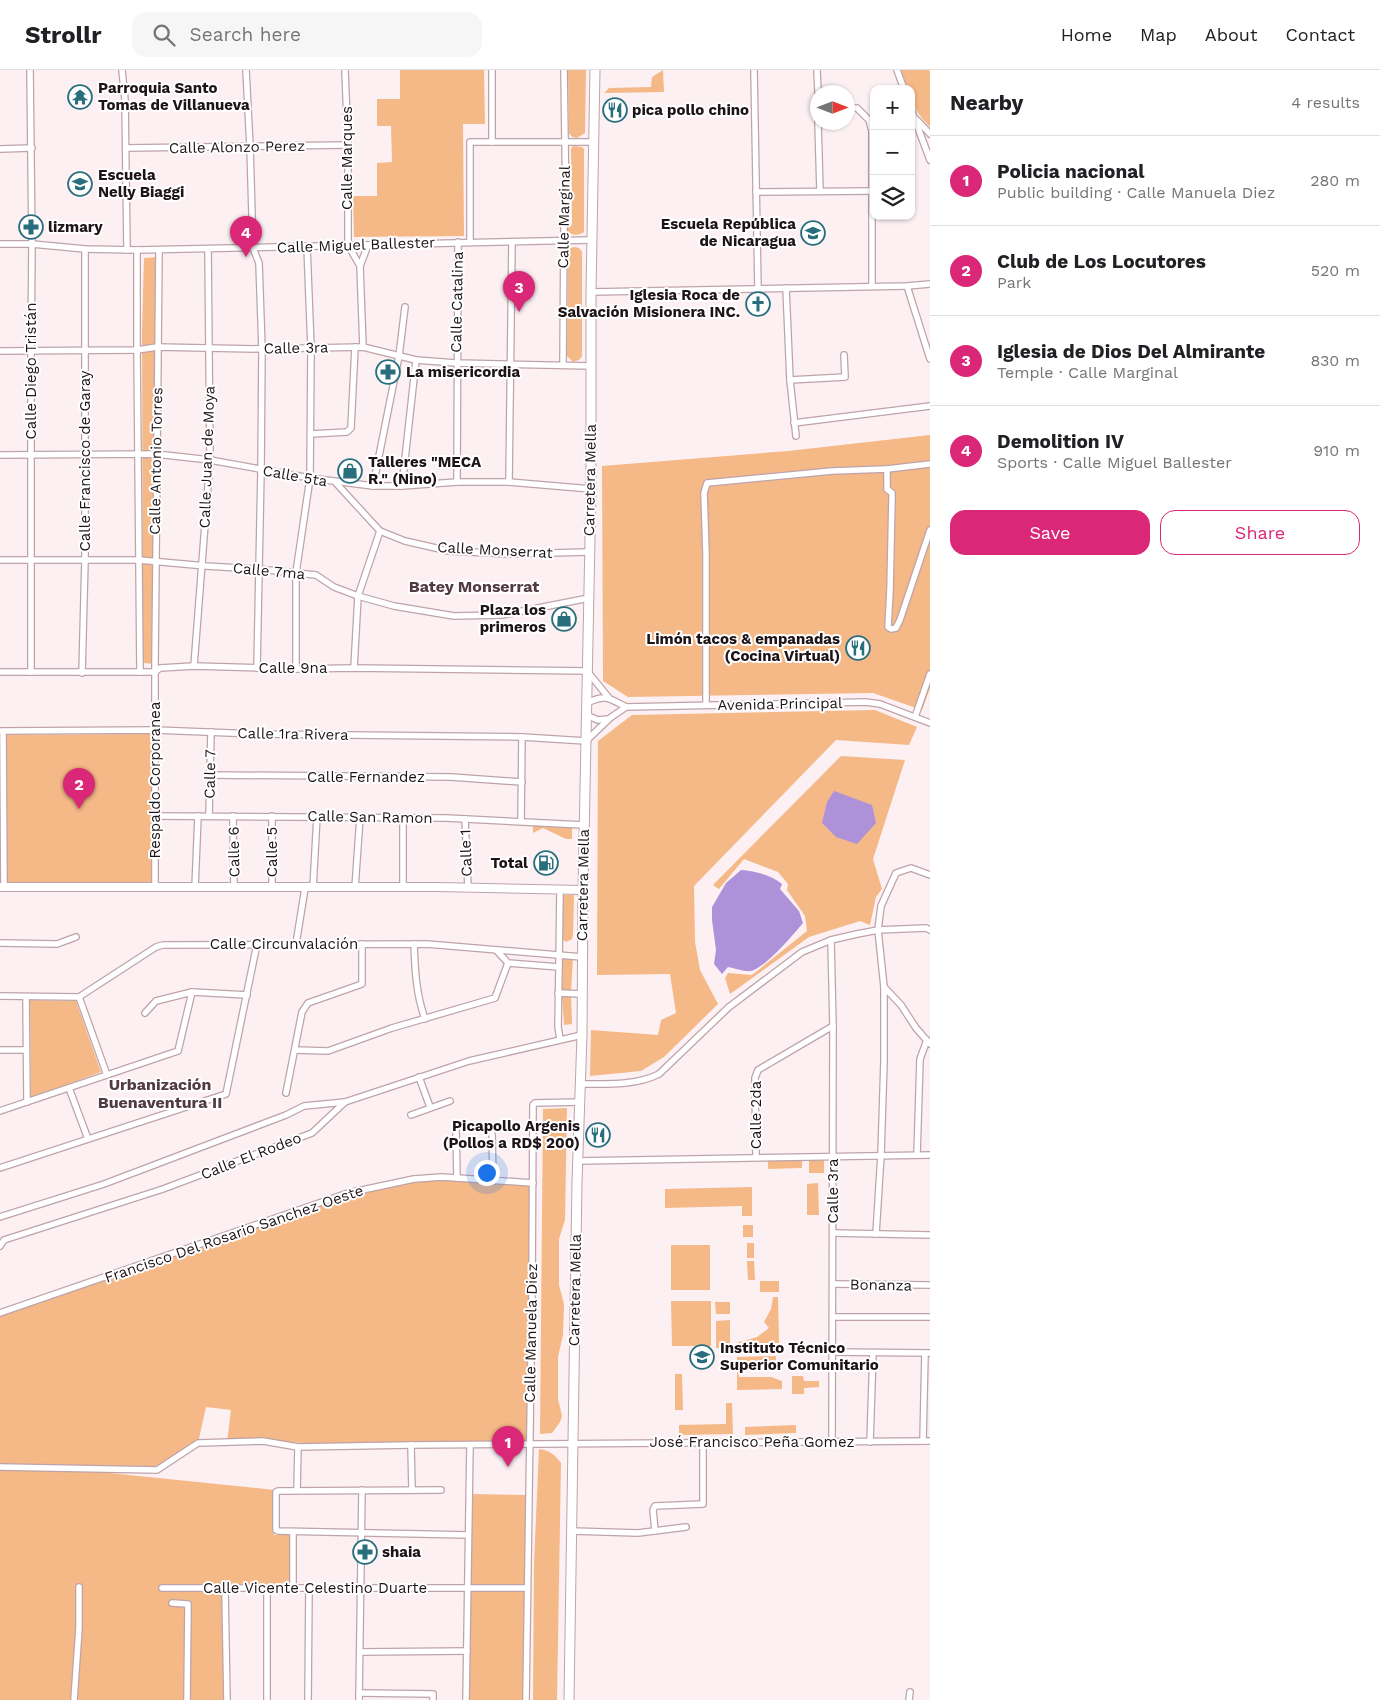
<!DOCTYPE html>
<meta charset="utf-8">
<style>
body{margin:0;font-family:"Work Sans",sans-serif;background:#f6f6f6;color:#202124}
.controls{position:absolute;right:15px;top:15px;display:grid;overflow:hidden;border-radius:10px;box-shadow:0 1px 4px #0004}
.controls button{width:45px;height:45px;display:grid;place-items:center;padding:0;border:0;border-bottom:1px solid #e0e0e0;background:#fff;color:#202124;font:25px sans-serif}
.compass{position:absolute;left:810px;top:15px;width:45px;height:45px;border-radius:50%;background:#fff;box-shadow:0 1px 4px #0004;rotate:90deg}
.you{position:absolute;left:486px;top:1102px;width:18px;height:18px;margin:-12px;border:4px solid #fff;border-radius:50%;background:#1a73e8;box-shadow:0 0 0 8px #1a73e833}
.badge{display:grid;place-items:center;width:32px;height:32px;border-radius:50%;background:#db2777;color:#fff;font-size:16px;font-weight:700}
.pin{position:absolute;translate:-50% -41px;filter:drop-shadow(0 1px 2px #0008)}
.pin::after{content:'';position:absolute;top:26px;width:18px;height:15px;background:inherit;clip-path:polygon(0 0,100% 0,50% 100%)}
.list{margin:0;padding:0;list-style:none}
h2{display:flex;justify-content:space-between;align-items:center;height:65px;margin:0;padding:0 20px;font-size:21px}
h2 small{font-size:16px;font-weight:400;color:#757577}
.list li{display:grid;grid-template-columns:32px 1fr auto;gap:15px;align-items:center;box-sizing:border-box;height:90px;padding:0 20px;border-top:1px solid #e0e0e0}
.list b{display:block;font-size:19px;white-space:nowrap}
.list p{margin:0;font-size:16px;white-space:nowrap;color:#757577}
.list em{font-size:16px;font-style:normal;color:#757577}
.actions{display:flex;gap:10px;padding:15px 20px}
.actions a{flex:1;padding:11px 0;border:1px solid #db2777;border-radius:15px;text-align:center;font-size:18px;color:#db2777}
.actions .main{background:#db2777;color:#fff}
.icon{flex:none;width:28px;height:28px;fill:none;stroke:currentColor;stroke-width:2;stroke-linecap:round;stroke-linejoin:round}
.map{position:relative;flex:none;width:930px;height:1630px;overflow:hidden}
header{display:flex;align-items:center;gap:30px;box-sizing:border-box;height:70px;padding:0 25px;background:#fff;border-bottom:1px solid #e0e0e0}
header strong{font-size:24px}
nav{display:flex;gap:28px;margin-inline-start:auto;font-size:18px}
.search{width:350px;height:45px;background:#f6f6f6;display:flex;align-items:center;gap:12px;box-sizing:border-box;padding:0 18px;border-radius:15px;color:#757577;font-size:19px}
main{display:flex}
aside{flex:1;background:#fff}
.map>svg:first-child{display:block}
.green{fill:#f5b887}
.water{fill:#ae92d9}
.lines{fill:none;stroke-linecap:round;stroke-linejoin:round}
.street-casing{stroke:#bea3aa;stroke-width:8}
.secondary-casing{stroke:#bea3aa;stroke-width:10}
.primary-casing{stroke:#bea3aa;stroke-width:11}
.street{stroke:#fff;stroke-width:5.5}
.secondary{stroke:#fff;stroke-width:8}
.primary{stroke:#fff;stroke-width:9}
.labels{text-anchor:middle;stroke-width:4;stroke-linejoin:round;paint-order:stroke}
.poi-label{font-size:15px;font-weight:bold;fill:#1e1417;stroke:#fff;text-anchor:start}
.street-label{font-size:15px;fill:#1e1417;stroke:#fff}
.neighbourhood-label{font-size:16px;font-weight:bold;fill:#523c42;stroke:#fff}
</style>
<header>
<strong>Strollr</strong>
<div class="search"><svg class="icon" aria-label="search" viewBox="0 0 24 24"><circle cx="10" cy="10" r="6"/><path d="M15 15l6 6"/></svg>Search here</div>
<nav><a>Home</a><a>Map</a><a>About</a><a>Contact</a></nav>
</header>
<main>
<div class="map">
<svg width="930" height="1630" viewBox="0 0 930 1630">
<rect width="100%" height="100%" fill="#fcf0f3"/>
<!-- green -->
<g class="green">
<polygon points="400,0 484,0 485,54 463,54 464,166 354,167 353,126 377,126 377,93 392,92 391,56 377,56 377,29 400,29"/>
<polygon points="568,0 586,0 585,63 577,68 572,67 569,63"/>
<polygon points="663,0 664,22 604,23 609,18 651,17 652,7"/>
<path d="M 901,0 L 929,0 L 930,2 L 930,57 C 919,45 911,36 911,19 L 908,19 Z"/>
<path d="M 573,76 L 582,77 L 584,79 L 584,162 C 578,166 571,166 567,160 L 569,156 L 572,155 L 571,79 Z"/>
<polygon points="575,177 579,178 582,182 582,286 579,290 573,292 567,286 568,181 570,178"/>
<polygon points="158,187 155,594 143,593 142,260 144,188"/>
<polygon points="930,365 930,618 922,640 873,623 628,627 603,611 602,396 788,381"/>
<polygon points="875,640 917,657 909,675 836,670 694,816 695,872 700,900 718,934 664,987 641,1001 590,1006 591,960 658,965 661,950 676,943 670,904 597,905 598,671 632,645"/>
<polygon points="151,664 151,815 7,814 6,665"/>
<polygon points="841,686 905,690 873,789 882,819 876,827 870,855 860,851 809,867 730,924 725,908 728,903 752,905 807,861 805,846 787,820 788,814 778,802 744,789 719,819 713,815"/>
<polygon points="533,755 572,756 572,769 566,769 543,758 533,763"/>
<polygon points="562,825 574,825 573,865 572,869 566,872 562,869"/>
<polygon points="563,888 573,888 571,921 562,921"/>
<polygon points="562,925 571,925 572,954 564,955"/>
<polygon points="30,930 76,931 101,1002 31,1028"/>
<polygon points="567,1038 565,1150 559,1169 559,1215 564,1234 563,1265 558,1287 558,1329 562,1346 560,1352 552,1363 540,1364 543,1039"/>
<polygon points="802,1090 802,1098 768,1099 768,1091"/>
<rect x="809" y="1090" width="15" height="13"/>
<polygon points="442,1107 533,1113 530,1375 350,1375 263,1371 227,1372 231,1340 206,1337 198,1373 157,1400 70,1399 275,1420 274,1465 295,1465 293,1518 225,1519 227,1630 0,1630 0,1243 348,1123"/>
<polygon points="818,1113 819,1145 807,1145 807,1114"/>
<polygon points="752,1117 752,1146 742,1146 742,1136 665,1138 665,1119"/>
<rect x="743" y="1155" width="10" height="12"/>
<rect x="747" y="1173" width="7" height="15"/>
<rect x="671" y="1175" width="39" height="45"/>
<polygon points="747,1191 754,1191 755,1210 748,1210"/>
<rect x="760" y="1211" width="19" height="11"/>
<polygon points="773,1227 778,1227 779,1273 736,1273 757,1267 769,1258 764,1252 771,1239"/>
<polygon points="671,1231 711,1231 711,1276 672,1276"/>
<polygon points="715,1232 730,1232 730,1244 716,1244"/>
<polygon points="730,1250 730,1278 716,1278 716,1251"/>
<polygon points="776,1286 776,1290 772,1292 739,1292 739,1307 771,1307 782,1311 782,1319 737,1320 737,1287"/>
<polygon points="675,1304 682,1304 683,1340 675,1340"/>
<polygon points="792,1306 803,1306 804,1311 819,1311 819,1317 804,1318 804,1324 792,1324"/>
<polygon points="726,1333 732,1333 733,1364 679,1365 679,1355 726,1354"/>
<polygon points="796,1355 796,1363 745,1365 745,1357"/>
<path d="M 539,1379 C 549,1380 555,1385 561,1393 L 557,1630 L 533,1630 L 534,1493 Z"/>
<polygon points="469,1424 529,1425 526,1630 467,1630"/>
</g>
<!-- water -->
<g class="water">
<polygon points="834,721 872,735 876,753 857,774 836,767 822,753 827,732"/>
<path d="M 741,800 C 755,801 771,805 782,814 L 780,819 L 799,841 L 803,853 C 793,865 766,897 751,901 C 745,902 734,898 728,897 L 722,904 L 714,894 L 716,880 L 712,850 L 712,837 L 726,813 Z"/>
</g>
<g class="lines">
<!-- street casing -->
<g class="street-casing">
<g id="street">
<polyline points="30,0 32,174 31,281 31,602"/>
<polyline points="122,0 125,30 127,180"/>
<polyline points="246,0 250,77 253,178 259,193 262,279 261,400 257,598"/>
<polyline points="345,0 348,75 348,175 360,196"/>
<polyline points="754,0 758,219"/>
<polyline points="817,0 818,22"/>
<polyline points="897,0 904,19"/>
<polyline points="848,38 857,38 869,50 872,61 872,216"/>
<polyline points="911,39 930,90"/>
<polyline points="917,50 930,64"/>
<polyline points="818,52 820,121"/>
<polyline points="492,72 492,0"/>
<polyline points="126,78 348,75"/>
<polyline points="0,79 32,78"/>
<polyline points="756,122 871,121"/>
<polyline points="470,172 470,72 593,72"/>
<polyline points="0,174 32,174 85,179 137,180 591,170"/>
<polyline points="137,180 137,280 140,602"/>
<polyline points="907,216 930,289"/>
<polyline points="786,218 790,310 796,366"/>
<polyline points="591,222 907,216 930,214"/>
<polyline points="363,277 360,196 368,175"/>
<polyline points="0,281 137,280 157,277 262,279 363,277 416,290 456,293 591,296"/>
<polyline points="563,295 564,157 566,142 564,0"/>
<polyline points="790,310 845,307 844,285"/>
<polyline points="794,353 930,336"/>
<polyline points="311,364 347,362 351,358 355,277"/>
<polyline points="0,385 156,384 210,390 310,408 373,416 402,416 457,412 509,412 591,419"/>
<polyline points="887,399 930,394"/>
<polyline points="457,412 458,172"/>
<polyline points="509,412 512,172"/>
<polyline points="336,413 380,461 405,471 449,481 511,484 589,482"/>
<polyline points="373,416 399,286 405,237"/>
<polyline points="402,416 416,290"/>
<polyline points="0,490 139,490 206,496 258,499 316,505 334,517 358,526 394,536 454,546 502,545 589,528"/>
<polyline points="194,596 210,390 208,179"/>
<polyline points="354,598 358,526 380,461"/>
<polyline points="296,599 296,503 310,408 311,278 307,176"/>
<polyline points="0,602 155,602 160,598 194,596 296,599 354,598 587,601 609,628"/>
<polyline points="82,603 85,490 85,179"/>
<path d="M 587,633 C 605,624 609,628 626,637 L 866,632 L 880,634 L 930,653"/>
<polyline points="706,635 706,483 704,423 707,413 832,401 887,399 887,419 892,423 892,428 890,520 888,557 891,559 896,558 900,550 930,460"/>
<polyline points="586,645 598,650 608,649"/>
<polyline points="915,647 930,604"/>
<polyline points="0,661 155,660 258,664 522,667 586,671 610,648 626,637"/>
<polyline points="3,662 4,817"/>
<polyline points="210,705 451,707 522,712"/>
<polyline points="155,746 446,748 584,755"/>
<polyline points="209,746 211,662"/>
<polyline points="233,746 234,818"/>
<polyline points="465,749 468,818"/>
<polyline points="521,751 522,667"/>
<polyline points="403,817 403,747"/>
<polyline points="155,818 155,594 159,180"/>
<polyline points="195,818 198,746"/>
<polyline points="272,818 272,746"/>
<polyline points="313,818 317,746"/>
<polyline points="355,818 360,747"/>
<polyline points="831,870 833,956 832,1372"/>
<polyline points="0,873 57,874 76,867"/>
<polyline points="296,874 305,818"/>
<path d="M 414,874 C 415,900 416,924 425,949"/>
<polyline points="497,881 508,893 559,897 560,819"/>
<polyline points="559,897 558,957 560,969"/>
<polyline points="884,917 901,935 916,958 930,974"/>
<polyline points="558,923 582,924"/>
<polyline points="0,926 79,927 156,877 163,875 427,874 582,887"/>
<polyline points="26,927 27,1032"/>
<polyline points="79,927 107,1005"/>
<polyline points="145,943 156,931 192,922 247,925"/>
<polyline points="0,980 26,980"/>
<polyline points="295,980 328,981 392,958 495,928 508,893"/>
<polyline points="419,1007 430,1037"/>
<path d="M 580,1014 C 606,1014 635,1016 659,1004 L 729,937 L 802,882 L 831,870 L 857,864 L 878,860 L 926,858 L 930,860"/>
<polyline points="69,1018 88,1069"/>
<polyline points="286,1023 302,942 308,933 362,914 362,874"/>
<polyline points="0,1041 178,981 192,922"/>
<polyline points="411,1045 450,1031"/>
<polyline points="456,1059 457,1108"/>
<polyline points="492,1064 493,1111"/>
<polyline points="917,1085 920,989 927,970"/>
<polyline points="756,1087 755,1008 758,1000 833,956"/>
<polyline points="577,1091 930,1085"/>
<polyline points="0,1098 226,1024 257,874"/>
<polyline points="0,1147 104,1114 286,1045 304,1036 345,1032"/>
<polyline points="833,1163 930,1165"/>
<polyline points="876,1164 881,1085 884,991 884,917 878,860 881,836 896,803 911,798 930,805"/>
<polyline points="0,1176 4,1170 163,1119 312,1063 345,1032 469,991 582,965"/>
<polyline points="833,1214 930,1215"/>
<polyline points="0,1243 348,1123 414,1109 442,1107 533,1113"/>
<polyline points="833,1247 930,1247"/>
<polyline points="833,1282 930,1283"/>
<polyline points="923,1371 925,1283"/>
<polyline points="870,1372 873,1283"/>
<polyline points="411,1375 412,1420"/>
<polyline points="0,1397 157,1400 198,1373 263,1371 298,1377 411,1375 930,1371"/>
<polyline points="297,1420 298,1377"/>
<polyline points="441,1420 278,1421 276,1422 276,1460 278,1461 468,1465"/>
<polyline points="572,1461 638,1463 686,1457"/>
<polyline points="655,1461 653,1440 655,1436 703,1434 703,1372"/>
<polyline points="162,1518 527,1518"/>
<polyline points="267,1518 267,1630"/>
<polyline points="293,1518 293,1462"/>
<polyline points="225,1519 227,1630"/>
<polyline points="172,1533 188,1534 187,1630"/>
<polyline points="360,1582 467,1581"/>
<polyline points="359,1623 433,1624 433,1630"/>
<polyline points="74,1630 79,1558 79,1517"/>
<polyline points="308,1630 309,1518"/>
<polyline points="359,1630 362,1420"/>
<polyline points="466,1630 470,1375"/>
<polyline points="526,1630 532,1224 533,1035 535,1033 580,1032"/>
<polyline points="909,1630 910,1622"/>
</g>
</g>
<!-- secondary casing -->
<g class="secondary-casing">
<polyline id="secondary" points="0,817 437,817 583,820"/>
</g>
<!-- primary casing -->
<g class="primary-casing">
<polyline id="primary" points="569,1630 577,1112 582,965 583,820 591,419 591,222 595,0"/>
</g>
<!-- street -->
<use href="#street" class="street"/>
<!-- secondary -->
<use href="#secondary" class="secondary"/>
<!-- primary -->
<use href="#primary" class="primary"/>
</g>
<!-- icons -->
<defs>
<g id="temple-ring" transform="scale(1.25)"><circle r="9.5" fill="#fff" stroke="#286e7d" stroke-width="1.5"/><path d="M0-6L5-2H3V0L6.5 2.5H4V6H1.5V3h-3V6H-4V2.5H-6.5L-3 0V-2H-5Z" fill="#286e7d"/></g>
<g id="restaurant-ring" transform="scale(1.25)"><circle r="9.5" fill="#fff" stroke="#286e7d" stroke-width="1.5"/><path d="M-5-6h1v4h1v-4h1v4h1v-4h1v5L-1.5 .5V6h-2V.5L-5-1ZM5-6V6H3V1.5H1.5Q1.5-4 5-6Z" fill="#286e7d"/></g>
<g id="school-ring" transform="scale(1.25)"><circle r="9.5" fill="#fff" stroke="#286e7d" stroke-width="1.5"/><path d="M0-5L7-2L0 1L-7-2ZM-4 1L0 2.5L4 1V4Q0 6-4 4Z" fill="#286e7d"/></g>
<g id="pharmacy-ring" transform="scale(1.25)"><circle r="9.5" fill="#fff" stroke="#286e7d" stroke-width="1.5"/><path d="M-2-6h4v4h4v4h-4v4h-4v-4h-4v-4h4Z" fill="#286e7d"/></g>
<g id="church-ring" transform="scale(1.25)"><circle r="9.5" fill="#fff" stroke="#286e7d" stroke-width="1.5"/><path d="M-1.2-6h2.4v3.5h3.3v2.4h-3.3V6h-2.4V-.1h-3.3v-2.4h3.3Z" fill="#286e7d"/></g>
<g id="shop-ring" transform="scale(1.25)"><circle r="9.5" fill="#fff" stroke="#286e7d" stroke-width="1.5"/><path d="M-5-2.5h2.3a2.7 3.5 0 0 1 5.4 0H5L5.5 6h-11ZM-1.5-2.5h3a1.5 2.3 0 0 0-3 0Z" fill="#286e7d"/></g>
<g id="fuel-ring" transform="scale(1.25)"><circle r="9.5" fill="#fff" stroke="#286e7d" stroke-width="1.5"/><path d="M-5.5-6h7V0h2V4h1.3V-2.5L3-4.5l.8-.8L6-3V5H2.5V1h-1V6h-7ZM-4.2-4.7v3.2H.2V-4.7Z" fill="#286e7d"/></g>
<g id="university-ring" transform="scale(1.25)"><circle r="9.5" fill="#fff" stroke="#286e7d" stroke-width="1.5"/><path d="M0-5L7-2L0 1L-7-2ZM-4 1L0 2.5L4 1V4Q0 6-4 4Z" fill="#286e7d"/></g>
</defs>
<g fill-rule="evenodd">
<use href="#temple-ring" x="80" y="27"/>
<use href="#restaurant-ring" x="615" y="40"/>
<use href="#school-ring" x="80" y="114"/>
<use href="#pharmacy-ring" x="31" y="157"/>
<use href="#school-ring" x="813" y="163"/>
<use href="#church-ring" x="758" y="234"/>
<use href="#pharmacy-ring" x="388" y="302"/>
<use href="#shop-ring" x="350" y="401"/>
<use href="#shop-ring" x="564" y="549"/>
<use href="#restaurant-ring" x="858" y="578"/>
<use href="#fuel-ring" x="546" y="793"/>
<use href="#restaurant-ring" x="598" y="1065"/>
<use href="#university-ring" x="702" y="1287"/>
<use href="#pharmacy-ring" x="365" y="1482"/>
</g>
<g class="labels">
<!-- poi labels -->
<g class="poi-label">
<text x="98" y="23">Parroquia Santo<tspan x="98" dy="17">Tomas de Villanueva</tspan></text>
<text x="632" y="45">pica pollo chino</text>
<text x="98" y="110">Escuela<tspan x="98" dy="17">Nelly Biaggi</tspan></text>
<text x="796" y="159" text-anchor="end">Escuela República<tspan x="796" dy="17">de Nicaragua</tspan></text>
<text x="48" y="162">lizmary</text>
<text x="740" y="230" text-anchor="end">Iglesia Roca de<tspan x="740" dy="17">Salvación Misionera INC.</tspan></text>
<text x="406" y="307">La misericordia</text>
<text x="368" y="397">Talleres "MECA<tspan x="368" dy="17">R." (Nino)</tspan></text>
<text x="546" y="545" text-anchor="end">Plaza los<tspan x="546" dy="17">primeros</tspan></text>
<text x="840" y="574" text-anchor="end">Limón tacos &amp; empanadas<tspan x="840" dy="17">(Cocina Virtual)</tspan></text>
<text x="528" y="798" text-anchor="end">Total</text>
<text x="580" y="1061" text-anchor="end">Picapollo Argenis<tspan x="580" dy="17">(Pollos a RD$ 200)</tspan></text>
<text x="720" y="1283">Instituto Técnico<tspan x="720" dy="17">Superior Comunitario</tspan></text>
<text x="382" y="1487">shaia</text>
</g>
<!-- street labels -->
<g class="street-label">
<text transform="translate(237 77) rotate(-1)" y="5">Calle Alonzo Perez</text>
<text transform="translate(347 88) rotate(-90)" y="5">Calle Marques</text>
<text transform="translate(564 147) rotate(-89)" y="5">Calle Marginal</text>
<text transform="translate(356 175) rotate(-2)" y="5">Calle Miguel Ballester</text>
<text transform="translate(457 232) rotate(-89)" y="5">Calle Catalina</text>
<text transform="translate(296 278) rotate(-1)" y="5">Calle 3ra</text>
<text transform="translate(31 301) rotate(-90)" y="5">Calle Diego Tristán</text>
<text transform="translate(207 387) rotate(-88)" y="5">Calle Juan de Moya</text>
<text transform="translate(85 391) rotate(-90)" y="5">Calle Francisco de Garay</text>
<text transform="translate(156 391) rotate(-89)" y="5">Calle Antonio Torres</text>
<text transform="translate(295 406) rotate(10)" y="5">Calle 5ta</text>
<text transform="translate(590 410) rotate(-89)" y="5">Carretera Mella</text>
<text transform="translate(495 480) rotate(3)" y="5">Calle Monserrat</text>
<text transform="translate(269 501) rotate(5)" y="5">Calle 7ma</text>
<text x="293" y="603">Calle 9na</text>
<text transform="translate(780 634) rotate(-1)" y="5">Avenida Principal</text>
<text transform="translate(293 664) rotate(1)" y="5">Calle 1ra Rivera</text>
<text transform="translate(210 704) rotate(-89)" y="5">Calle 7</text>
<text x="366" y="712">Calle Fernandez</text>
<text transform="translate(155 710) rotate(-90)" y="5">Respaldo Corporanea</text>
<text transform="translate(370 747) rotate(1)" y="5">Calle San Ramon</text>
<text transform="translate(234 782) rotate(-91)" y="5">Calle 6</text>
<text transform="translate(272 782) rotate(-90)" y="5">Calle 5</text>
<text transform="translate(466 783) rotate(-92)" y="5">Calle 1</text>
<text transform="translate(583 815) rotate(-89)" y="5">Carretera Mella</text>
<text x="284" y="879">Calle Circunvalación</text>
<text transform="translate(756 1045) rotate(-90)" y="5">Calle 2da</text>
<text transform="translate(251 1086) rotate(-21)" y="5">Calle El Rodeo</text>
<text transform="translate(833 1121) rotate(-90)" y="5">Calle 3ra</text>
<text transform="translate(234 1164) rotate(-19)" y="5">Francisco Del Rosario Sanchez Oeste</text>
<text transform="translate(881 1215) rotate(1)" y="5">Bonanza</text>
<text transform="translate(575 1220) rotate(-89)" y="5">Carretera Mella</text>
<text transform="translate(531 1263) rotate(-89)" y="5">Calle Manuela Diez</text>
<text x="752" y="1377">José Francisco Peña Gomez</text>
<text x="315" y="1523">Calle Vicente Celestino Duarte</text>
</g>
<!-- neighbourhood labels -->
<g class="neighbourhood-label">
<text x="474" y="522">Batey Monserrat</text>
<text x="160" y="1020">Urbanización<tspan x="160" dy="18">Buenaventura II</tspan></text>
</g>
</g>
</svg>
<div class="controls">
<button>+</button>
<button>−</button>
<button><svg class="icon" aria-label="layers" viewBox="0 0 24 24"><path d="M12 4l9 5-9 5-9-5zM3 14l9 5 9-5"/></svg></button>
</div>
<svg class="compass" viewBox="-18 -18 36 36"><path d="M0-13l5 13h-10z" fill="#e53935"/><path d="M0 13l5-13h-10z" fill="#757577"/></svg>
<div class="you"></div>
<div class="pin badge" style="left:508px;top:1397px">1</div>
<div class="pin badge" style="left:79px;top:739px">2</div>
<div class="pin badge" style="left:519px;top:242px">3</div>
<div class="pin badge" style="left:246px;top:187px">4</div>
</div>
<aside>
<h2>Nearby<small>4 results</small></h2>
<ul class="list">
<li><span class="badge">1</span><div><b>Policia nacional</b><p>Public building · Calle Manuela Diez</p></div><em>280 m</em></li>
<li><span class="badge">2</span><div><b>Club de Los Locutores</b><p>Park</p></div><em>520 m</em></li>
<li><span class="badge">3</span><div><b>Iglesia de Dios Del Almirante</b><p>Temple · Calle Marginal</p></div><em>830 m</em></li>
<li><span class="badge">4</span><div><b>Demolition IV</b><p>Sports · Calle Miguel Ballester</p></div><em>910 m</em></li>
</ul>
<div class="actions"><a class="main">Save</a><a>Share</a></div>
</aside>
</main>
